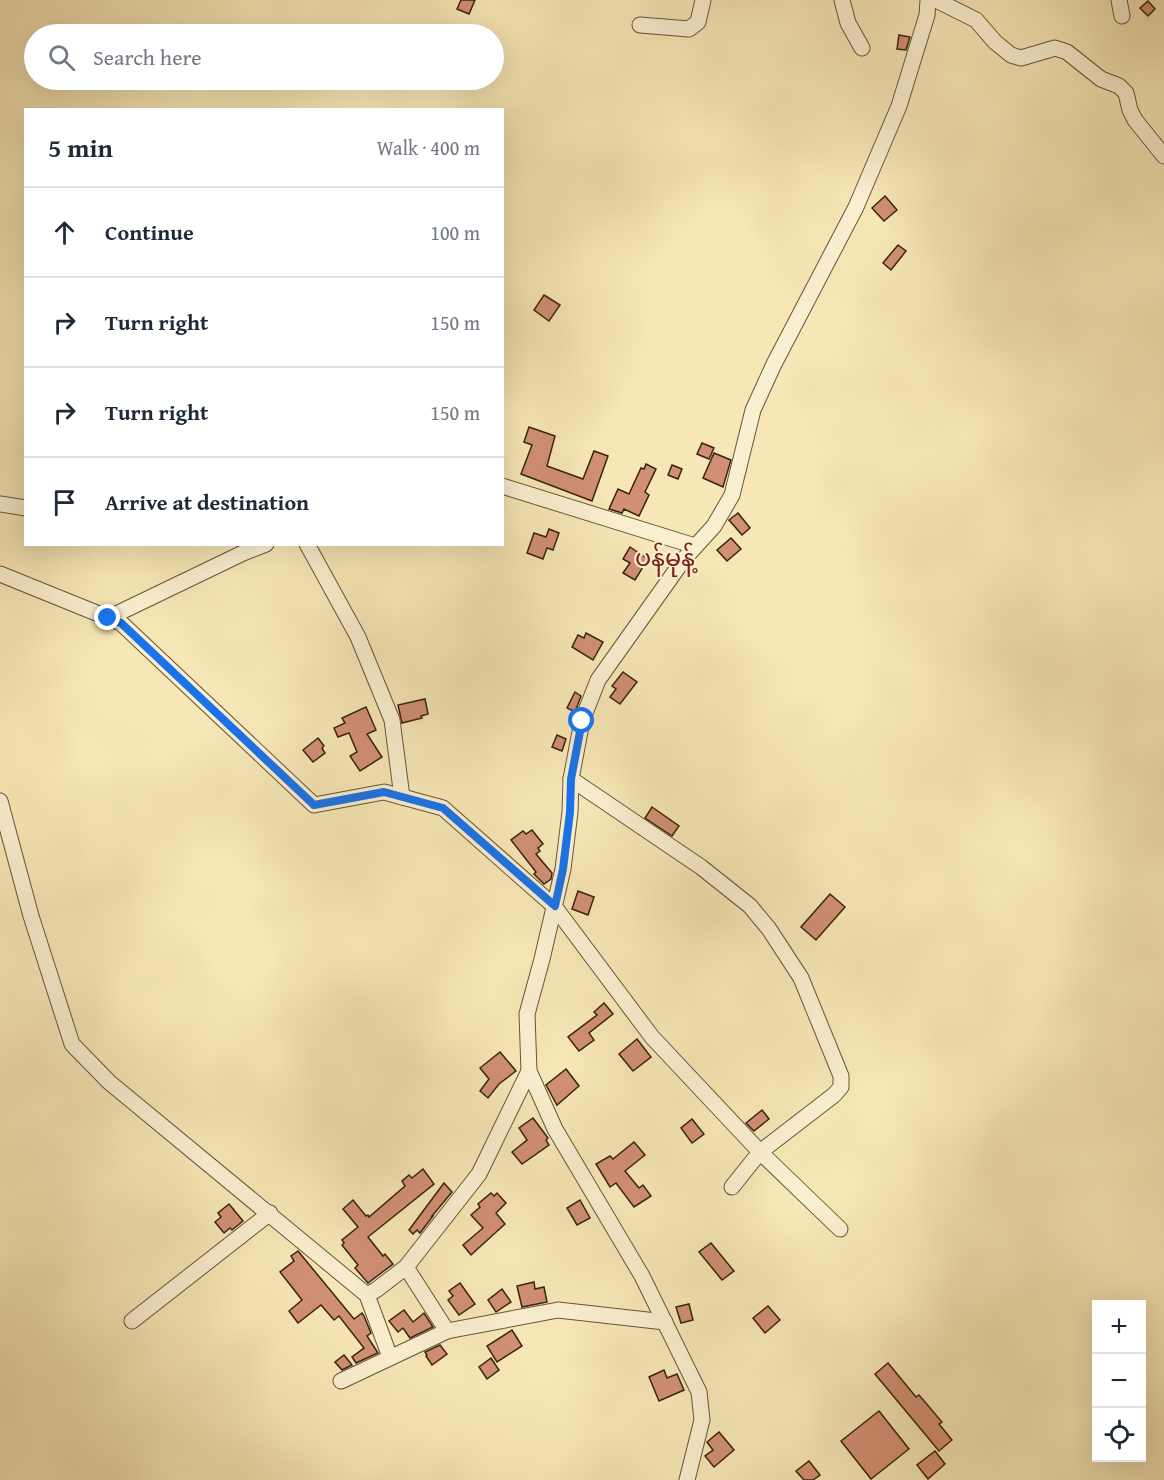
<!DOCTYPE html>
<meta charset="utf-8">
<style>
body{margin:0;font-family:"Gentium Book Plus","Noto Sans Myanmar",serif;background:#f6f6f7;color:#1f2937}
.controls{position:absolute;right:18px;bottom:18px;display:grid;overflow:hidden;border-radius:0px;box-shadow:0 6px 24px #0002}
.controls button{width:54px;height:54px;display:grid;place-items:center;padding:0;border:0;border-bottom:2px solid #e0e1e3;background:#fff;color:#1f2937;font:30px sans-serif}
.stop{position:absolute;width:18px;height:18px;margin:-14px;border:4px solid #1a73e8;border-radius:50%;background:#fff}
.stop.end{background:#1a73e8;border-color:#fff;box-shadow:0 2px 6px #0008}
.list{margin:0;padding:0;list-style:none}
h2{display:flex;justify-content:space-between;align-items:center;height:78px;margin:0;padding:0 24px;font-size:26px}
h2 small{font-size:20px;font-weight:400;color:#747a83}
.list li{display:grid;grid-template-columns:39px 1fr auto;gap:18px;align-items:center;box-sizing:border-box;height:90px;padding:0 24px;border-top:2px solid #e0e1e3}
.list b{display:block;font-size:22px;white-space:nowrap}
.list em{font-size:20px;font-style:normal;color:#747a83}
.icon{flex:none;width:33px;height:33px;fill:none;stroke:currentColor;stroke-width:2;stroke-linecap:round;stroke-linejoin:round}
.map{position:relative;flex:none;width:1164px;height:1480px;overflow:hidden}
.search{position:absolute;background:#fff;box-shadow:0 6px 24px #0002;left:24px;top:24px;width:480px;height:66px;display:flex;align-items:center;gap:15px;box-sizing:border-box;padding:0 21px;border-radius:33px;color:#747a83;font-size:22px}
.panel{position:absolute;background:#fff;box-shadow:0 6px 24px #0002;left:24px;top:108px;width:480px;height:438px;border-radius:0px}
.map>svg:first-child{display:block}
.building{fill:#d18f74;stroke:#37230d;stroke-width:1.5}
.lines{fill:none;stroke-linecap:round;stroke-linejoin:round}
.minor-casing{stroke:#675437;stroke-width:17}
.minor{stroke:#faefd0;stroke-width:15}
.route{stroke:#1a73e8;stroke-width:8}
.labels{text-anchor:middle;stroke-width:4.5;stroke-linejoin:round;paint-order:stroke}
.quarter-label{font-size:24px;fill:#7a1f14;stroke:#faefd0}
</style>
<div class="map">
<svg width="1164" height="1480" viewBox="0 0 1164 1480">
<rect width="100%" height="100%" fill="#f7e7b6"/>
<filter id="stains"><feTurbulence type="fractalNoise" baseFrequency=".00333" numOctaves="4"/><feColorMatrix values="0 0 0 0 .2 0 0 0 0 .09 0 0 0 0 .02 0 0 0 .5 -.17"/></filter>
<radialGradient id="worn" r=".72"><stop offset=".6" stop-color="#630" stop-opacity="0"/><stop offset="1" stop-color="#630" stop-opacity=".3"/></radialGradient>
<!-- building -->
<g class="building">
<polygon points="461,0 475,0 469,14 457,9"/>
<polygon points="1148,1 1155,9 1148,16 1140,8"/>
<polygon points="899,35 910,37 906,50 897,49"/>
<polygon points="885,196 897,210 884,221 872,208"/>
<polygon points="898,245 906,251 891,270 883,263"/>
<polygon points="544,295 560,305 549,321 534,310"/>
<polygon points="529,427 555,436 547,466 583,479 594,451 608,456 592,501 521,474 532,445 524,442"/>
<polygon points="702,443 714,448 709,459 697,454"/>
<polygon points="714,453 731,460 723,487 703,478"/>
<polygon points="646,464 656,469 645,492 649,495 639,516 624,509 622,513 609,509 618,489 629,494 641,468 644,469"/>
<polygon points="672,465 682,469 678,479 668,475"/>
<polygon points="738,513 750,528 742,535 729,520"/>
<polygon points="549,529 559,533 553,550 547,548 543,559 527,553 534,533 546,537"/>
<polygon points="731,538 741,549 727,561 717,550"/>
<polygon points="630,547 648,559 635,580 623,573 630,563 623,559"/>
<polygon points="586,633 603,642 593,660 572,647 578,635 584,638"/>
<polygon points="623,672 637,682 620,704 610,697 616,689 612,686"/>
<polygon points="575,692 581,696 575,712 567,708"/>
<polygon points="425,699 428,714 421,716 422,718 402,723 398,705"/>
<polygon points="366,707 376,730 367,734 382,757 360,771 350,756 357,752 349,733 338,737 334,728 345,723 342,718"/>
<polygon points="557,735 566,739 562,751 552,747"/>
<polygon points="318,738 324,746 322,748 325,753 313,762 303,750"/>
<polygon points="652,807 679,826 672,836 645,818"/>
<polygon points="532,830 543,844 538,848 540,851 536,854 552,873 551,879 544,884 534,874 536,872 511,840 523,831 526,834"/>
<polygon points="578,891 594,897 588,915 572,909"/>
<polygon points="830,894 845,907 816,940 801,927"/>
<polygon points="604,1003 613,1014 589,1033 594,1040 579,1051 568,1037 597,1015 594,1012"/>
<polygon points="637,1039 651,1057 633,1071 619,1054"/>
<polygon points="500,1052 516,1071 499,1084 488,1098 480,1091 489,1079 480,1068"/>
<polygon points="566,1069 579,1086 557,1105 546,1085"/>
<polygon points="762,1110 769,1119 754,1131 746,1123"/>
<polygon points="533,1118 548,1138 546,1140 549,1145 522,1164 512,1152 527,1140 519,1128"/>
<polygon points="692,1119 704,1134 692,1143 681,1128"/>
<polygon points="634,1142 645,1155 625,1171 639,1188 643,1185 651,1196 634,1207 616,1183 610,1187 596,1164 610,1156 613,1159"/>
<polygon points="423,1169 434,1184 368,1237 383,1256 385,1254 393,1264 368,1283 355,1268 358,1265 342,1245 344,1243 342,1240 358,1227 343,1209 353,1200 366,1216 368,1215 369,1217 405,1186 402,1181 409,1175 412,1178"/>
<polygon points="444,1183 452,1192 432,1216 433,1216 420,1233 417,1230 413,1234 409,1230"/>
<polygon points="491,1193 494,1196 497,1193 506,1203 496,1213 505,1224 471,1255 463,1245 483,1228 471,1215 480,1207 478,1204"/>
<polygon points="580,1200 590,1218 577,1225 567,1208"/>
<polygon points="229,1204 243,1221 232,1230 230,1228 224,1233 215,1222 221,1217 218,1213"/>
<polygon points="711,1243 734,1271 722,1280 699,1252"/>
<polygon points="298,1251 354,1319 362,1313 364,1316 371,1333 367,1336 378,1353 356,1363 352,1357 364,1348 339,1316 334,1320 321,1305 298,1323 289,1311 302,1300 280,1272 294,1261 291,1256"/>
<polygon points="534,1282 535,1289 544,1287 547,1302 522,1307 517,1286"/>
<polygon points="460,1283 475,1304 459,1315 448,1300 453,1296 449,1291"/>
<polygon points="502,1289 511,1302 496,1312 488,1300"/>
<polygon points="689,1304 693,1320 681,1323 676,1307"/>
<polygon points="768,1306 780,1320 765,1333 753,1318"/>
<polygon points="404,1310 413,1322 424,1313 433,1327 410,1338 403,1328 398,1332 389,1321"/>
<polygon points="512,1330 522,1346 497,1362 487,1346"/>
<polygon points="440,1345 447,1354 432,1365 426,1356 427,1355 425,1352"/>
<polygon points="344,1355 352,1365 342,1370 335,1362"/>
<polygon points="491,1358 499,1370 487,1379 479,1367"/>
<polygon points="888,1363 916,1397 919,1395 942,1422 939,1424 952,1440 939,1451 875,1374"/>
<polygon points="664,1370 667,1378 677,1374 684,1390 659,1401 649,1377"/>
<polygon points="879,1411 909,1449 871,1479 841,1441"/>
<polygon points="719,1432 734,1450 714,1467 705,1456 713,1450 707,1442"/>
<polygon points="935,1451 945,1464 928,1479 917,1465"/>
<polygon points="809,1461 820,1475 813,1480 804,1480 796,1471"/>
</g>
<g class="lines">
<!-- minor casing -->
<g class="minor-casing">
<g id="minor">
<polyline points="842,0 848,23 862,48"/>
<polyline points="936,0 976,20 995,42 1011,55 1021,58 1055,48 1067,52 1101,79 1119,86 1126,93 1130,110 1135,120 1164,156"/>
<polyline points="1119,0 1122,16"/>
<polyline points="640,25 689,29 698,22 703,0"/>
<polyline points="502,486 695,546"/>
<polyline points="0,504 26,508"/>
<polyline points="307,544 358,637 392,720 402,797"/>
<polyline points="0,574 121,623 314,805 384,792 443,808 554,906 652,1037 760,1152 840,1229"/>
<polyline points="108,618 243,553 266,544"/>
<polyline points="571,779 701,867 750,906 769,929 801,978 841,1076 841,1087 834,1095 760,1152 732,1187"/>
<polyline points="0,801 31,916 72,1044 109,1082 367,1295 390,1357"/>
<polyline points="406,1267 447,1331"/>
<polyline points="367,1295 376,1290 406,1267 479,1174 529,1071"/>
<polyline points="132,1321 270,1213"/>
<polyline points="341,1381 447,1331 558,1310 665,1322"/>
<polyline points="687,1480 702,1420 699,1392 642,1276 555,1129 529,1071 527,1014 542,959 563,869 570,812 571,779 582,721 598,680 684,559 714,526 732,495 753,410 774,364 856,207 899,106 927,15 928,0"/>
</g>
</g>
<!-- minor -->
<use href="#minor" class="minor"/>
</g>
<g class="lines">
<!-- route -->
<polyline class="route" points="108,618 121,623 314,805 384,792 443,808 555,906 563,869 570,812 571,779 582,721"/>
</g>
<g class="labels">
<!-- quarter labels -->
<g class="quarter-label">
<text x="665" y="566">ပန်မုန့်</text>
</g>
</g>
<rect width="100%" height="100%" filter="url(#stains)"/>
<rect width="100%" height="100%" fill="url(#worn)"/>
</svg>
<div class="controls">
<button>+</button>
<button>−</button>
<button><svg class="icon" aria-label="locate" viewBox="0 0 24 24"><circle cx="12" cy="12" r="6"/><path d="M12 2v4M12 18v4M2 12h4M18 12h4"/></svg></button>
</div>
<div class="stop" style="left:582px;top:721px"></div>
<div class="stop end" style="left:108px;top:618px"></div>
<div class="search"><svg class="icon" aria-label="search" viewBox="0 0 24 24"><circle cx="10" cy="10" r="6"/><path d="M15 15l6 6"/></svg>Search here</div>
<section class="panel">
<h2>5 min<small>Walk · 400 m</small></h2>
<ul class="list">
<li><svg class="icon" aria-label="ahead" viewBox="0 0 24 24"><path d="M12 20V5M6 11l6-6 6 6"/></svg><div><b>Continue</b></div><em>100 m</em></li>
<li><svg class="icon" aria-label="right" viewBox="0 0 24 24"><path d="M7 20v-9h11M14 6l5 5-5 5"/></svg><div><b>Turn right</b></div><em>150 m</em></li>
<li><svg class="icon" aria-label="right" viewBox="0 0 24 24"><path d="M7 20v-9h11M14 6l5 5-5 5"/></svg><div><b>Turn right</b></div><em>150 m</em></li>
<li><svg class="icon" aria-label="arrive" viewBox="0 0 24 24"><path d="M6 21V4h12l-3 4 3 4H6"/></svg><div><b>Arrive at destination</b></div></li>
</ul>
</section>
</div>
